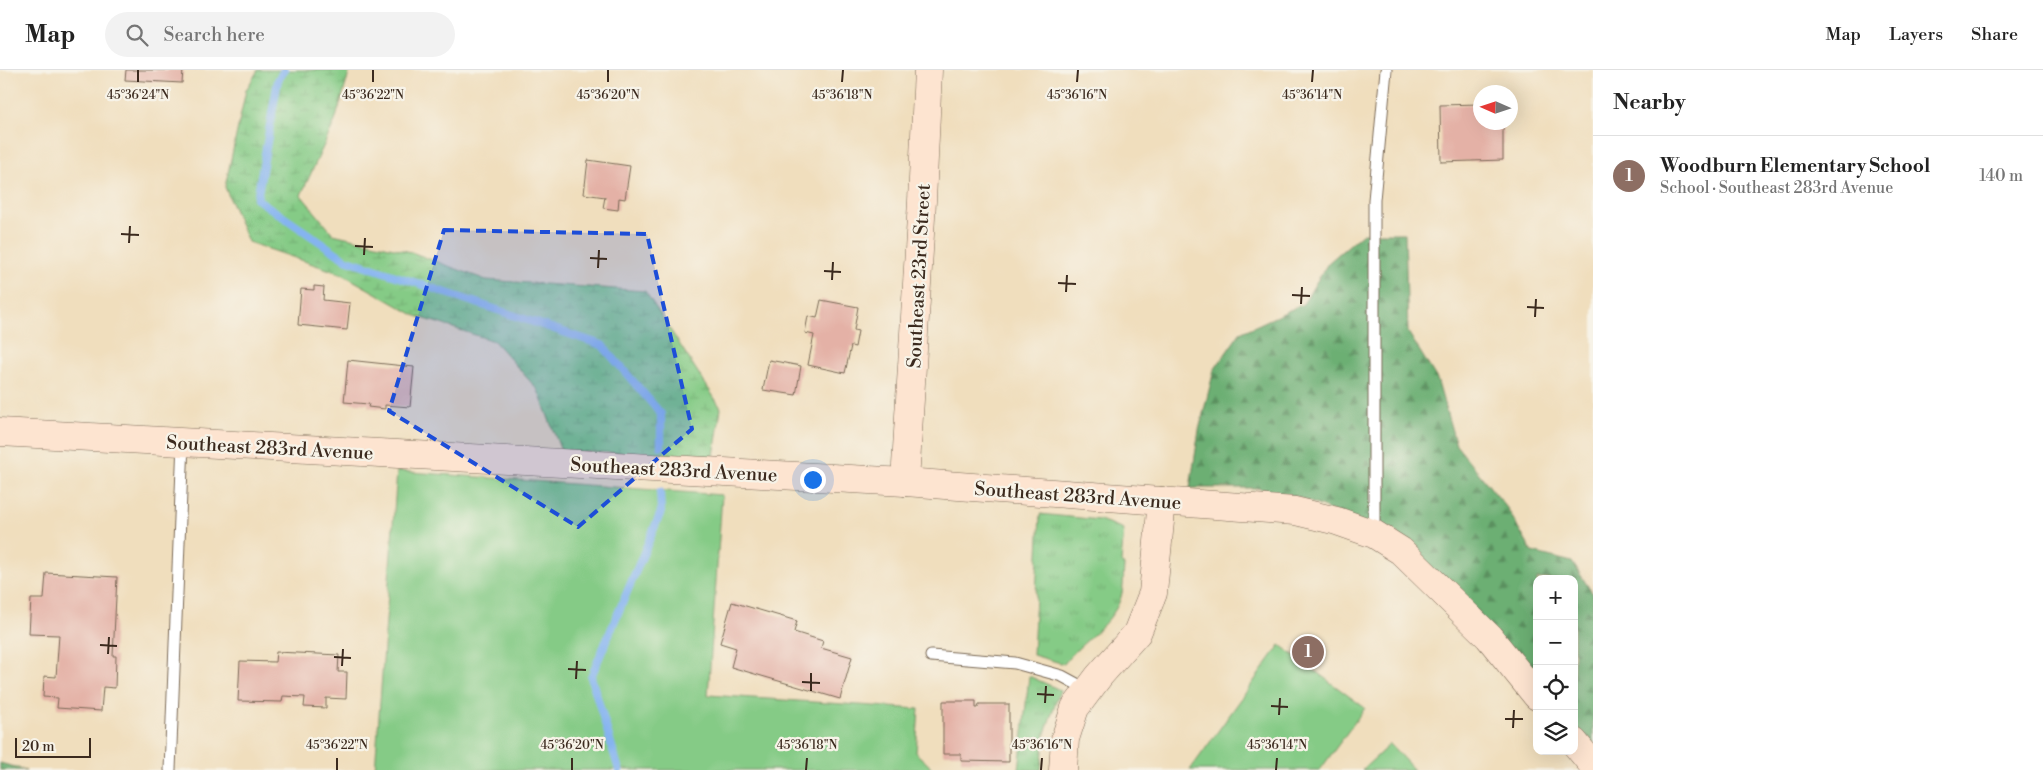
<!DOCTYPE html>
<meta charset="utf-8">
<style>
body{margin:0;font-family:"Libre Bodoni",serif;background:#f2f2f2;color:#222}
.controls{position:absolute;right:15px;bottom:15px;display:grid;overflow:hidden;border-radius:10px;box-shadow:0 5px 20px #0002}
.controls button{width:45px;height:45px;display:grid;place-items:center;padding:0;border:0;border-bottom:1px solid #e0e0e0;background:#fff;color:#222;font:25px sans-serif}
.compass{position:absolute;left:1473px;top:15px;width:45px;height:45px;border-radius:50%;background:#fff;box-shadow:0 5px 20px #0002;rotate:273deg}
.scale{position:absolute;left:15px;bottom:12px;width:76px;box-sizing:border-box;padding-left:5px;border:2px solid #3b2a1e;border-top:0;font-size:14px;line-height:18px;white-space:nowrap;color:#3b2a1e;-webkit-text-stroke:4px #f7f3e8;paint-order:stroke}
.you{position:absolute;left:812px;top:409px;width:18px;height:18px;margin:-12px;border:4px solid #fff;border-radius:50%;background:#1a73e8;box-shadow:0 0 0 8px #1a73e833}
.badge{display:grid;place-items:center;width:32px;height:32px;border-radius:50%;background:#7c3aed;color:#fff;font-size:16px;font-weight:700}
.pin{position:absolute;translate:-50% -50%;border:2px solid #fff;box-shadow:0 1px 5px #0006}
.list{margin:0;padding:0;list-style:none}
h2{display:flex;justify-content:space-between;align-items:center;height:65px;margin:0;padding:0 20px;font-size:21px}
h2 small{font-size:16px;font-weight:400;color:#767676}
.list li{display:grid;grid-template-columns:32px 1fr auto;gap:15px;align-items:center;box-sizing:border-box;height:80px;padding:0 20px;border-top:1px solid #e0e0e0}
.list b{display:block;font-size:19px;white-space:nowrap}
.list p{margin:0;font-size:16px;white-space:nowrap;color:#767676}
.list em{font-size:16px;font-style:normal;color:#767676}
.icon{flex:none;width:28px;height:28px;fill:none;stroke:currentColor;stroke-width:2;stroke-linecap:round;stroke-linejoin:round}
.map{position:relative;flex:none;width:1593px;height:700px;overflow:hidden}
header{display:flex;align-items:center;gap:30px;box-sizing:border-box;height:70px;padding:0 25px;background:#fff;border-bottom:1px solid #e0e0e0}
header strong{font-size:24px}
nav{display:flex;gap:28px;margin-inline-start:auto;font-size:18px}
.search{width:350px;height:45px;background:#f2f2f2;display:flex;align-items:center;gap:12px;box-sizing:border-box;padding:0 18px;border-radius:28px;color:#767676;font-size:19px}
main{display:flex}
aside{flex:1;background:#fff}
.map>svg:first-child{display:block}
.grass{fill:url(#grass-tufts);stroke:#607a52}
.forest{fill:url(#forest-firs);stroke:#546c48}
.wetland{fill:url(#wetland-marsh);stroke:#607a52}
.park{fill:#85cb86;stroke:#607a52}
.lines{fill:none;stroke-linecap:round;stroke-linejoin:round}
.stream{stroke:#85b4f0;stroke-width:8}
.building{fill:#e4b1a6}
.lane-casing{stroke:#7a6956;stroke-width:13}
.secondary-casing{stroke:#7a6956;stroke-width:29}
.lane{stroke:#fff;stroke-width:11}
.secondary{stroke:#fde4d0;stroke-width:28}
.marked{fill:#1d4ed8;fill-opacity:0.2;stroke:#1d4ed8;stroke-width:4;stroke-dasharray:10 6;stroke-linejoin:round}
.ticks{fill:none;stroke:#3b2a1e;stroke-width:2}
.labels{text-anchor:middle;stroke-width:4.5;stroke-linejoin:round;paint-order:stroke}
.street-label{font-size:19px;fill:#3b2a1e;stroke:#f7f3e8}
.ticks-label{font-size:12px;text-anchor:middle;fill:#3b2a1e;stroke:#f7f3e8;stroke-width:4.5;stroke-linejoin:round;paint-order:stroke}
</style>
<header>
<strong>Map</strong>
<div class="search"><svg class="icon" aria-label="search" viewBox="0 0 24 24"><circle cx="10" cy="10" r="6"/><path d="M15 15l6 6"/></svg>Search here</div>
<nav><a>Map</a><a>Layers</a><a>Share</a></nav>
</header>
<main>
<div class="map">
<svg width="1593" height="700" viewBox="0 0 1593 700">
<defs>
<pattern id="grass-tufts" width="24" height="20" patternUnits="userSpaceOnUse" patternTransform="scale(1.25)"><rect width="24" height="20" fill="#85cb86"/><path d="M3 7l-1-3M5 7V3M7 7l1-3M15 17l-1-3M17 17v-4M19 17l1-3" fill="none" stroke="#74ae73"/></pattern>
<pattern id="forest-firs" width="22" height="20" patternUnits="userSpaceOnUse" patternTransform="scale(1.25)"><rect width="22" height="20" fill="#6caf73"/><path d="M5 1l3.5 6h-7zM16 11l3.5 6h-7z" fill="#5a8f5e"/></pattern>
<pattern id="wetland-marsh" width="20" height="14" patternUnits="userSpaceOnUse" patternTransform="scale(1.25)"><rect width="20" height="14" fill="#85cb86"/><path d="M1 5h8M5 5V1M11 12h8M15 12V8" fill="none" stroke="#74ae73"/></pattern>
</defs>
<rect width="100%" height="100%" fill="#f7f3e8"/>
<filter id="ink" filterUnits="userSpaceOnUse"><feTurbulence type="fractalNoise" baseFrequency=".02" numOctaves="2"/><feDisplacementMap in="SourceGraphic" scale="10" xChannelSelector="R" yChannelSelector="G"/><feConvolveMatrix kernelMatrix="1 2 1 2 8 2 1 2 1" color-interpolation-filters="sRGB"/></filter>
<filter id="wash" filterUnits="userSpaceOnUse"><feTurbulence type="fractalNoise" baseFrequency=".0096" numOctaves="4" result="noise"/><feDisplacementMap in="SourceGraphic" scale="20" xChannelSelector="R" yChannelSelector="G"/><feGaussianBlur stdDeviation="1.12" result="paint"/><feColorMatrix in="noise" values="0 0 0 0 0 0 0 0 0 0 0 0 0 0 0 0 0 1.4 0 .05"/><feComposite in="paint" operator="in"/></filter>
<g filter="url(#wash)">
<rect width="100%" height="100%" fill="#f0debd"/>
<!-- grass -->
<g class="grass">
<path d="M 1040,444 L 1100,450 L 1124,459 L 1121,492 L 1124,496 C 1123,504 1124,514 1122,523 C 1116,553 1081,571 1064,594 L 1033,585 Z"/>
<polygon points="1029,606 1060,620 1045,663 1041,700 1019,700"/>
</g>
<!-- forest -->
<g class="forest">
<polygon points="1363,163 1405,163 1408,262 1437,309 1456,375 1507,438 1532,482 1572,492 1593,524 1593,677 1574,655 1574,509 1537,509 1537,613 1345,446 1295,426 1257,418 1190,418 1199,360 1214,300 1240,263 1303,234 1328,193"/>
<polygon points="0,693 26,700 0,700"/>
</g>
<!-- wetland -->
<polygon class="wetland" points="258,0 350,0 335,51 301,125 333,164 411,182 486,210 645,221 721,338 714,386 561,381 538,320 494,271 416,246 342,204 248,172 225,117 246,20"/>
<!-- park -->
<g class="park">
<polygon points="397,401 722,425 708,625 919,639 916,683 934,700 375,700"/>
<polygon points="1280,575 1365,638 1320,700 1190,700"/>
<polygon points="1390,674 1414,700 1362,700"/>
</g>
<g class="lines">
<!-- stream -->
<g class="stream">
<polyline points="284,0 278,10 257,129 345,189 602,275 661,344 661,376"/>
<polyline points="619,700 591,607 661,442 660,422"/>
</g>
</g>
<g id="blocks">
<!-- building -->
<g class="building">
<polygon points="126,0 183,0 182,13 125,10"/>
<polygon points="1480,34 1480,52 1503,52 1503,90 1441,92 1440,35"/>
<polygon points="588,90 630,96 625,129 619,128 618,140 603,138 605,127 584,124"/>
<polygon points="314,216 324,217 323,230 350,233 347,260 298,255 301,219 314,220"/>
<polygon points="821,230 858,237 854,260 858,261 855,277 851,276 845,303 808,295 814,265 805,263 808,246 817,248"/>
<polygon points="348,290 414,297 410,337 385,335 385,339 368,337 369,334 344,332"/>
<polygon points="769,290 801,296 796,325 763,320"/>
<polygon points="46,503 117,507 113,586 116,586 115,618 103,617 101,641 57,638 58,628 43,627 44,606 56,607 59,565 29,564 31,529 44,529"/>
<polygon points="732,532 797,551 794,562 823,571 821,578 852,587 840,629 731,597 736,578 720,573"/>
<polygon points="276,582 339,585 338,602 347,602 346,629 326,628 326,638 304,637 305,627 283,626 282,632 238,631 240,591 275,592"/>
<polygon points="943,631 976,631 976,638 978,638 979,634 1009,634 1009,692 961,691 961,684 943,684"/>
</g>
</g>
</g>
<g filter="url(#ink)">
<use href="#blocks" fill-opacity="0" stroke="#7a6956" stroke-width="1"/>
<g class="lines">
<!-- lane casing -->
<g class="lane-casing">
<g id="lane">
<polyline points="1374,464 1374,130 1386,0"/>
<polyline points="931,586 1015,593 1062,606 1088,620"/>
<polyline points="170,700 183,372"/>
</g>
</g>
<!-- secondary casing -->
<g class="secondary-casing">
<g id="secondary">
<polyline points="0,362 905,412 1295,441 1337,451 1374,464 1401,481 1489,567 1537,626"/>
<polyline points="905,412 922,131 928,0"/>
<polyline points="1574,672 1593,695"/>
<polyline points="1063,700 1065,669 1075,638 1099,606 1137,563 1153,523 1162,431"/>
</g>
</g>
<!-- lane -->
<use href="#lane" class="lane"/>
<!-- secondary -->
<use href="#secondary" class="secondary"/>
</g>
</g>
<!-- marked area -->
<path class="marked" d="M 444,160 L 647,164 L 692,359 L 578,457 L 389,341 Z"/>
<!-- ticks -->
<path class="ticks" d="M 138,12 L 138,0M 373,12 L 373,0M 608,12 L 608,0M 842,12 L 843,0M 1077,12 L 1078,0M 1312,12 L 1313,0M 121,164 L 139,165M 129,173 L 130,156M 355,176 L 373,177M 364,185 L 365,168M 590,188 L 607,189M 598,198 L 599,180M 824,201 L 841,202M 832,210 L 833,192M 1058,213 L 1076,214M 1066,222 L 1067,205M 1292,225 L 1310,226M 1301,234 L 1302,217M 1527,237 L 1544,238M 1535,247 L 1536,229M 100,575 L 117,576M 108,584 L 109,567M 334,587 L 351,588M 342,596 L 343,579M 568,599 L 586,600M 576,609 L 577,591M 802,612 L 820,613M 811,621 L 811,603M 1037,624 L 1054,625M 1045,633 L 1046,616M 1271,636 L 1288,637M 1279,645 L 1280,628M 1505,649 L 1523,649M 1513,658 L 1514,640M 337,700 L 337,688M 572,700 L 572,688M 806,700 L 807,688M 1041,700 L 1042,688M 1276,700 L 1277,688"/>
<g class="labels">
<!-- street labels -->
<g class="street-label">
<text transform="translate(918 206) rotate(-87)" y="7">Southeast 23rd Street</text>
<text transform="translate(270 377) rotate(3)" y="7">Southeast 283rd Avenue</text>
<text transform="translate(674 399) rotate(3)" y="7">Southeast 283rd Avenue</text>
<text transform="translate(1078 425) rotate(4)" y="7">Southeast 283rd Avenue</text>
</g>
</g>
<g class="ticks-label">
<text x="138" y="29">45°36'24"N</text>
<text x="373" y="29">45°36'22"N</text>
<text x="608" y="29">45°36'20"N</text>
<text x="842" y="29">45°36'18"N</text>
<text x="1077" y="29">45°36'16"N</text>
<text x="1312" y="29">45°36'14"N</text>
<text x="337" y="679">45°36'22"N</text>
<text x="572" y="679">45°36'20"N</text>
<text x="807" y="679">45°36'18"N</text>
<text x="1042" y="679">45°36'16"N</text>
<text x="1277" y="679">45°36'14"N</text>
</g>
</svg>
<div class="controls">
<button>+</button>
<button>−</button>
<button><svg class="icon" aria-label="locate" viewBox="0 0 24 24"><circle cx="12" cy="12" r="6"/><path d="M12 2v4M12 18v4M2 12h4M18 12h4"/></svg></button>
<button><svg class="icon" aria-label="layers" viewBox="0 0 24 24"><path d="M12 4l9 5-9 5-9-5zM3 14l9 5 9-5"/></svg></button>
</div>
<svg class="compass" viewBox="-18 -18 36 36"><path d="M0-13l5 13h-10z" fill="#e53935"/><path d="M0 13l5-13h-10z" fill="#767676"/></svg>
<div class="scale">20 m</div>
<div class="you"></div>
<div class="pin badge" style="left:1308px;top:582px;background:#8d6e63">1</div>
</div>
<aside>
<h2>Nearby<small></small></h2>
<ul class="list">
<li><span class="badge" style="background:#8d6e63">1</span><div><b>Woodburn Elementary School</b><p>School · Southeast 283rd Avenue</p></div><em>140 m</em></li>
</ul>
</aside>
</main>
